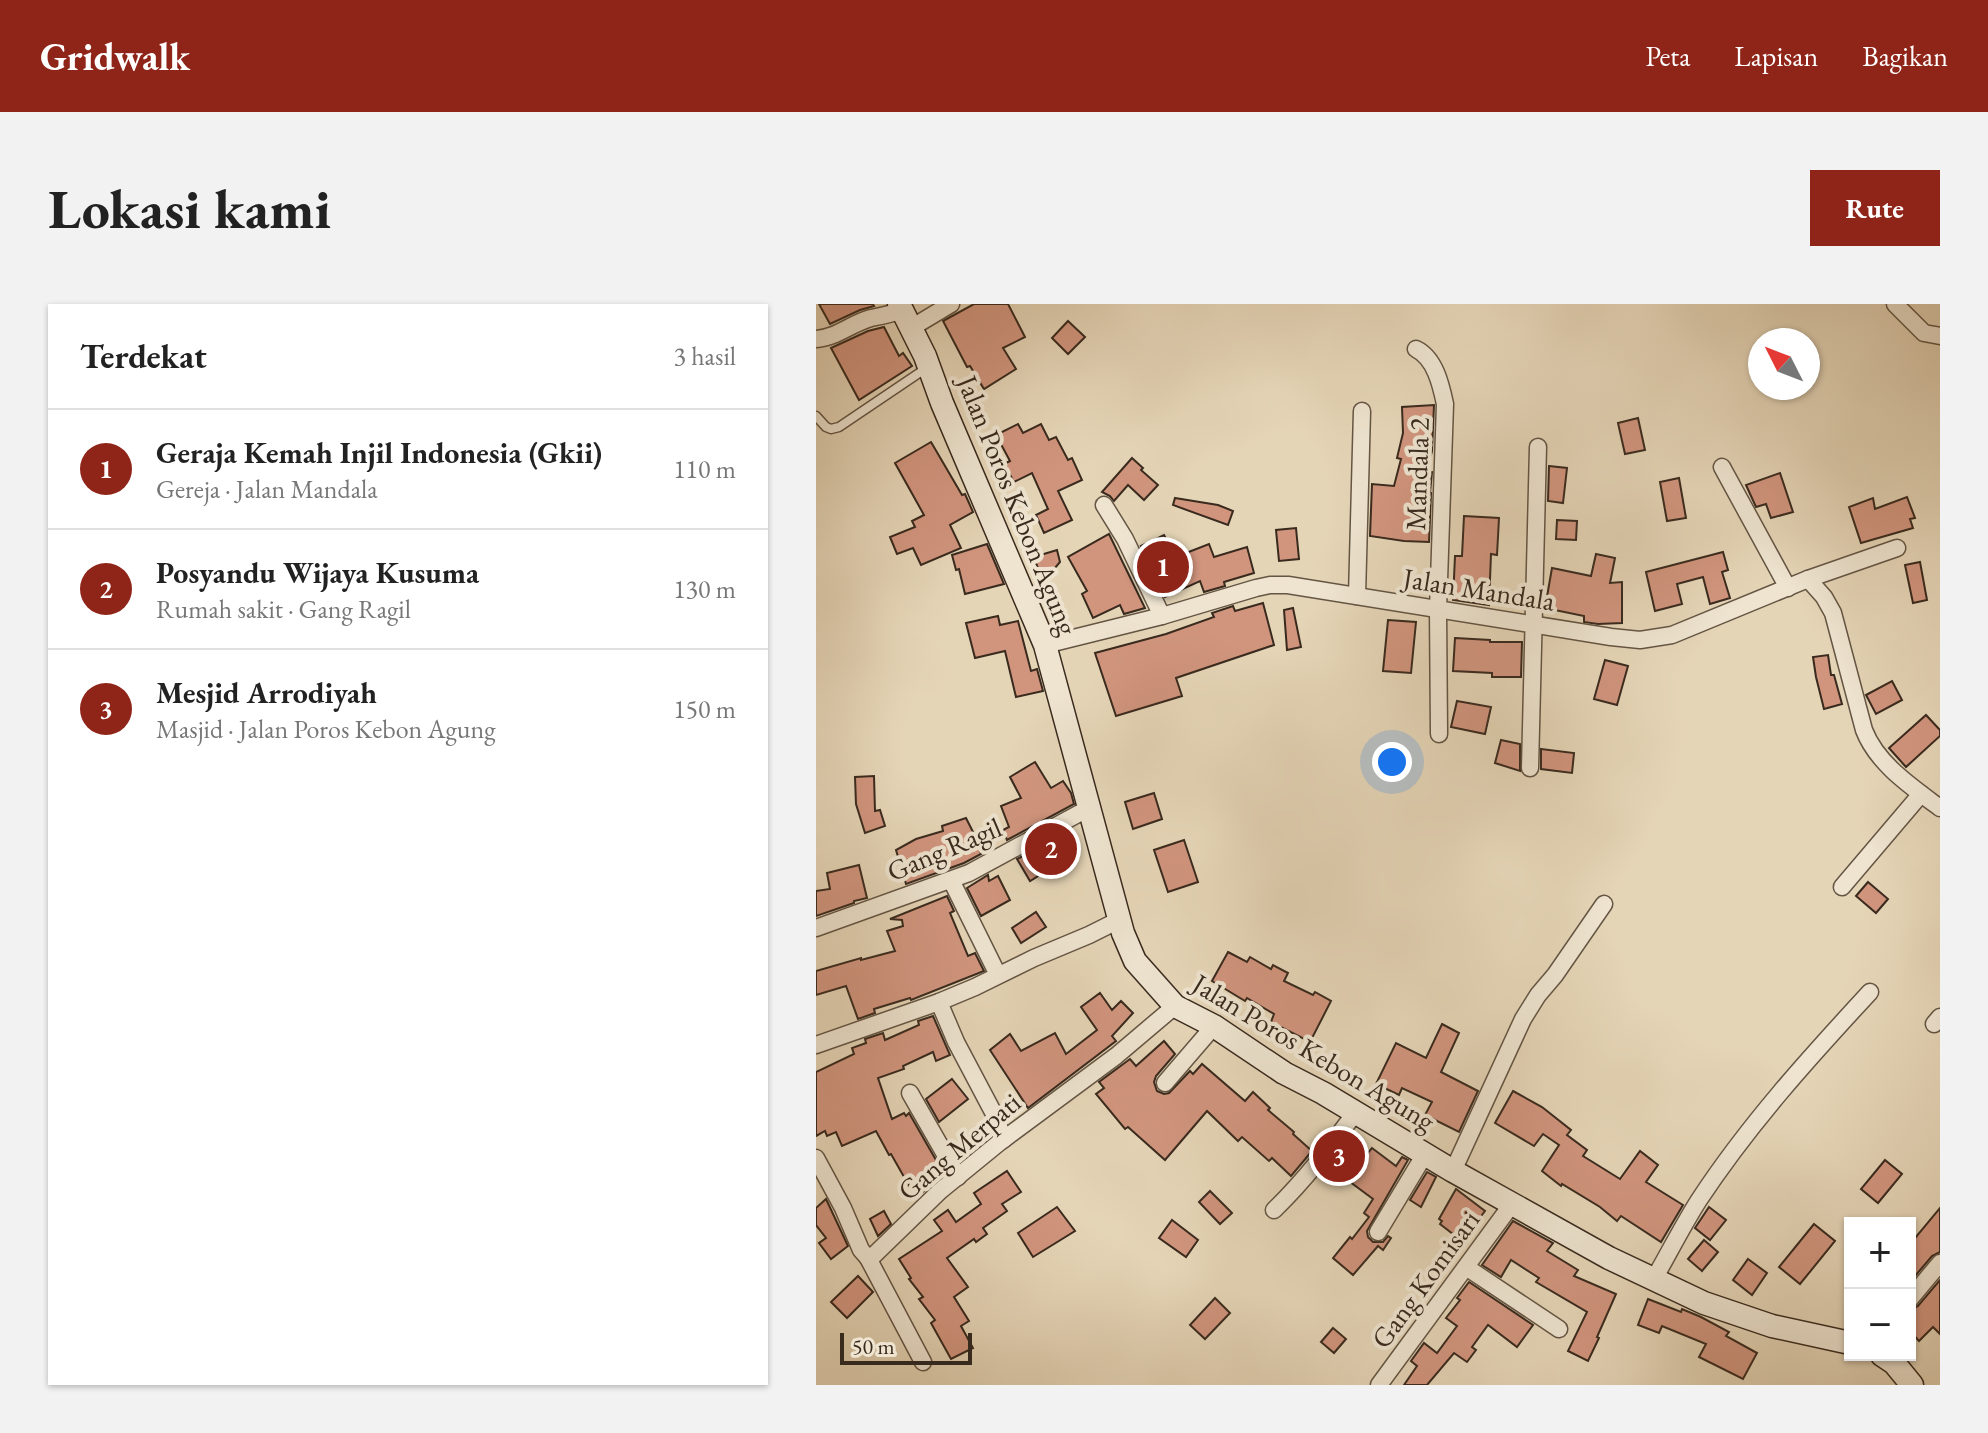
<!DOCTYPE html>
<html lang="id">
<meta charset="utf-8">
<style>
body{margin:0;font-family:"EB Garamond",serif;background:#f2f2f2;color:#222}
.controls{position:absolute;right:24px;bottom:24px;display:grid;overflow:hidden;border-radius:0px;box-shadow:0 2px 6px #0004}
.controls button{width:72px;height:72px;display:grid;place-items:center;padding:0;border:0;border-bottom:2px solid #e0e0e0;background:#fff;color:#222;font:40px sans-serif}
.compass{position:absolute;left:932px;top:24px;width:72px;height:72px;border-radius:50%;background:#fff;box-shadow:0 2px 6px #0004;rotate:312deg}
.scale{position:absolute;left:24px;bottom:20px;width:132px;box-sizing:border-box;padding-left:8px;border:4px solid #392a1e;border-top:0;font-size:22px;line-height:28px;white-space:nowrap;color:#392a1e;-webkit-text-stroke:6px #eee4d0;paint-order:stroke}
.you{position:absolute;left:576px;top:458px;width:28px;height:28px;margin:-20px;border:6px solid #fff;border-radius:50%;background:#1a73e8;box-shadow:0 0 0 12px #1a73e833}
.badge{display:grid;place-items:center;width:52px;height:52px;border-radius:50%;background:#8f2418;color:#fff;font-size:26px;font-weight:700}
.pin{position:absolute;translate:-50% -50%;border:4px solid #fff;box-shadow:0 2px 8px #0006}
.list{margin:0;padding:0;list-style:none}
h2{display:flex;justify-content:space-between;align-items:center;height:104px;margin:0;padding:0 32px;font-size:34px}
h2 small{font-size:26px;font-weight:400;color:#767676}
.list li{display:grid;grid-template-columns:52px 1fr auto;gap:24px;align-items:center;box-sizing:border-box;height:120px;padding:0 32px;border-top:2px solid #e0e0e0}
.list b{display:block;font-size:30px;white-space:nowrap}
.list p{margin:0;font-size:26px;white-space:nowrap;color:#767676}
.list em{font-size:26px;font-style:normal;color:#767676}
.map{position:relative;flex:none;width:1124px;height:1081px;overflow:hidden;border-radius:0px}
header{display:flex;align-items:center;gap:48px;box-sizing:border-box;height:112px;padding:0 40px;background:#8f2418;color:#fff}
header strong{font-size:38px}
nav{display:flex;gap:44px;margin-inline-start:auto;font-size:28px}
.intro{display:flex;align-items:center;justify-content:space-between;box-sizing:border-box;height:192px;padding:0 48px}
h1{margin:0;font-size:56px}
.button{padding:20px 36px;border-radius:0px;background:#8f2418;color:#fff;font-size:28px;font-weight:700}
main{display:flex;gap:48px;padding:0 48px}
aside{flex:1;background:#fff;border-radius:0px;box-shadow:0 2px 6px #0004}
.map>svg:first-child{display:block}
.building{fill:#d1957e;stroke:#392a1e;stroke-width:2}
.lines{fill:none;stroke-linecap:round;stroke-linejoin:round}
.lane-casing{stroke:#645544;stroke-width:11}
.street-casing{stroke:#645544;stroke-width:19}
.secondary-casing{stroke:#392a1e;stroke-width:25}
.lane{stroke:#eee4d0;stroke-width:8}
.street{stroke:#eee4d0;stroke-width:16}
.secondary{stroke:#eee4d0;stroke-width:22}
.labels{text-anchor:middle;stroke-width:8;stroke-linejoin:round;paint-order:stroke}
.street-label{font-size:28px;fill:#392a1e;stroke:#eee4d0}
</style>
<header>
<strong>Gridwalk</strong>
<nav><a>Peta</a><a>Lapisan</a><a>Bagikan</a></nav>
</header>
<div class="intro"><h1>Lokasi kami</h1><a class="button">Rute</a></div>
<main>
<aside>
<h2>Terdekat<small>3 hasil</small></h2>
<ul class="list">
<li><span class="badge">1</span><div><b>Geraja Kemah Injil Indonesia (Gkii)</b><p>Gereja · Jalan Mandala</p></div><em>110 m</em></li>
<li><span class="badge">2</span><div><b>Posyandu Wijaya Kusuma</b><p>Rumah sakit · Gang Ragil</p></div><em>130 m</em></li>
<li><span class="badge">3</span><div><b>Mesjid Arrodiyah</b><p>Masjid · Jalan Poros Kebon Agung</p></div><em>150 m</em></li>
</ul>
</aside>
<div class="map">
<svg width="1124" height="1081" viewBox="0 0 1124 1081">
<rect width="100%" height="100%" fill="#e5d5b7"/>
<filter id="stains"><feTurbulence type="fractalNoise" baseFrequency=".0025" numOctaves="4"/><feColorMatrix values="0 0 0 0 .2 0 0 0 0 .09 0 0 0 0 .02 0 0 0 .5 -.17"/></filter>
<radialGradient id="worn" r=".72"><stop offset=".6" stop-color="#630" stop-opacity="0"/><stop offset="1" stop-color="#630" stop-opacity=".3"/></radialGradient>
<!-- building -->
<g class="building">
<polygon points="3,0 57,0 58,2 44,6 14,20"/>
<polygon points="158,0 192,0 209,33 187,44 200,65 168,85 154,62 151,63 127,17"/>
<polygon points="252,17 269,33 252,50 236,34"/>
<polygon points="68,23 83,52 87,49 96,62 43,96 15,44 52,27"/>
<polygon points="618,101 616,147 611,167 616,168 614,189 615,189 613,238 588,237 554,232 556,180 578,182 585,155 581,154 587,129 586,103"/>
<polygon points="822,114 829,146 809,150 802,119"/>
<polygon points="202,120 207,129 225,120 233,136 240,133 252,156 256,154 266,176 242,187 256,216 228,229 220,211 232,205 216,169 198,178 188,160 194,157 180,131"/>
<polygon points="115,138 146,191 149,190 157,208 134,221 145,244 105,261 97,244 81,250 74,233 99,223 96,217 108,211 79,159"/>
<polygon points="316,154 327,164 325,166 342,181 328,196 312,181 298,197 294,192 286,188"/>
<polygon points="733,162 751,164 747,199 732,197"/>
<polygon points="964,169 977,208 955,214 950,200 940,203 930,181"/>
<polygon points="863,174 870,214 851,217 844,178"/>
<polygon points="1091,193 1099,214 1094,215 1097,224 1045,239 1033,203 1057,194 1059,205"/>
<polygon points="359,194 402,201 417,207 412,221 357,201"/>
<polygon points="648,212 683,214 681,251 675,250 673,301 637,296 639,252 646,252"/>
<polygon points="741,216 761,217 760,236 740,235"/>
<polygon points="480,224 483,255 463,257 460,226"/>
<polygon points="293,230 329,304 308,310 304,301 277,314 266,290 271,287 252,253"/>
<polygon points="348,231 366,268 370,249 393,240 398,253 431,243 438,269 408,278 409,282 388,288 384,277 349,293 325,242"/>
<polygon points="171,240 188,280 149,290 143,265 140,266 136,251"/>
<polygon points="241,246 244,258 234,270 225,273 218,253"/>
<polygon points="907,248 912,266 906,268 914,294 894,300 887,273 861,280 866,300 839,307 830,268"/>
<polygon points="780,250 799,254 794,279 806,278 806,319 782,320 768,318 768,312 729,304 736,264 775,272"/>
<polygon points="1104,258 1111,296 1097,299 1089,261"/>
<polygon points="447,299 458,341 360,374 366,392 300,412 279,349 350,330 398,313 396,309 417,302 419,307"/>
<polygon points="477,304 485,343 471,346 468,306"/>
<polygon points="182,312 184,321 202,317 215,367 221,365 227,387 200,393 189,347 159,354 150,319"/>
<polygon points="572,316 600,318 595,369 567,367"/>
<polygon points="639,334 674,336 674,338 706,338 705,373 676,373 676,369 637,367"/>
<polygon points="1012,351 1015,371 1018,371 1026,400 1008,405 1000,373 997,353"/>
<polygon points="789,356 812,362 801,401 778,395"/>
<polygon points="1076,377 1086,396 1060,410 1050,391"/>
<polygon points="641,397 675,403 669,430 635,423"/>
<polygon points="1110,411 1124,426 1124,432 1090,463 1073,444"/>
<polygon points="685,436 704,440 704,467 679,459"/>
<polygon points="725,445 758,449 756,469 725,465"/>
<polygon points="219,458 235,484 247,477 255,489 258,500 191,536 187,526 193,523 185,502 205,494 194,473"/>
<polygon points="58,472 59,507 64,506 69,522 49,529 40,500 39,473"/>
<polygon points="338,489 346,515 317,525 309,498"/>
<polygon points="150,514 158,530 165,550 148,559 90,580 80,546 100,535 127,527 126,522"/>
<polygon points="241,534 249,545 228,560 232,566 214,577 201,555"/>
<polygon points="368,536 382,578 352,588 338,546"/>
<polygon points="43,561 51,594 38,597 38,599 0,612 0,587 14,585 11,569"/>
<polygon points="172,571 173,577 182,572 194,596 165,612 151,584"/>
<polygon points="1052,578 1072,595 1060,609 1040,592"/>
<polygon points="131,592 138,607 134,609 152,652 159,649 168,667 95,696 94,694 58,705 59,709 42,715 30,682 0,691 0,667 45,654 45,656 79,647 71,627 87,622 86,616 74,615"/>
<polygon points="220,608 230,623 205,639 196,624"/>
<polygon points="412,648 431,658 434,653 455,665 457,661 472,669 468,677 497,691 499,688 515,697 494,738 455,718 458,710 431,694 429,697 396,677"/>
<polygon points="284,689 296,706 305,697 317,709 296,732 300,737 212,804 174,746 194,730 205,747 239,729 250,750 281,726 265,703"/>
<polygon points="117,712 134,751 120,757 117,748 87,762 88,765 62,774 76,815 88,809 90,812 93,809 128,870 100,894 75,850 73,851 60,827 26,842 20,828 11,832 9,827 0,832 0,768 38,750 36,744 50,739 49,735 67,729 69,736 103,721 102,717"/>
<polygon points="626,720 643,729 625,768 662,787 643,828 609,811 616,798 586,784 583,791 560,780 580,739 610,754"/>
<polygon points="348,737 359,750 340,772 338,778 341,787 348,790 353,789 374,767 377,770 386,760 429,797 437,788 454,804 452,806 478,828 477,830 496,847 475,872 456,854 453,857 426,833 422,837 391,807 349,856 312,823 309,825 280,790 288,784 283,778 314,755 320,762"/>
<polygon points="136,775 152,795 123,818 110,795"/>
<polygon points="697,787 726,803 755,826 751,831 771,846 767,852 804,875 824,847 842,861 830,878 867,901 845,938 805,912 801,917 784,903 746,880 745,882 726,867 743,841 727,830 718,842 679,819"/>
<polygon points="533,836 550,851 556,844 580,862 586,853 592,856 551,927 552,933 557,938 567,938 572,932 575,934 567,946 562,942 537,971 517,954 534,933 536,935 553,913 548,909 557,895 526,872 523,876 510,865"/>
<polygon points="1069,856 1086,870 1062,899 1045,885"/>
<polygon points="191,867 205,888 186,900 191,907 167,924 171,930 160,938 158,935 131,954 152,983 138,993 153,1017 145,1022 157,1044 135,1055 115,1019 119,1016 103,995 107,993 93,975 95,974 83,955 126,927 118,916 132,906 140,918 165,900 158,889"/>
<polygon points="611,868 620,873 605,903 594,896"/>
<polygon points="640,885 669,907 646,937 624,920 626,917 623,915"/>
<polygon points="394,887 416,909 404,920 383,898"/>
<polygon points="10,895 32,942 15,955 3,939 10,934 0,921 0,904"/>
<polygon points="241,903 259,927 217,953 202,929"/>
<polygon points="893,903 910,916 894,936 879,924"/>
<polygon points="1124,904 1124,948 1116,952 1094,978 1094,940"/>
<polygon points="68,907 75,920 62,932 54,915"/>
<polygon points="356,916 382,936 370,953 343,934"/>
<polygon points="697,917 737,939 731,947 762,966 758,972 800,990 781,1033 783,1034 772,1057 752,1047 771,1008 720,978 723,974 695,956 685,973 666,961"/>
<polygon points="998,920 1019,937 984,980 963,963"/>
<polygon points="888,936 902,948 886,967 872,955"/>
<polygon points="932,955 951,969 936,991 917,976"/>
<polygon points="42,972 57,988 31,1014 15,998"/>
<polygon points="1124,976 1124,1030 1117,1023 1103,1037 1094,1027 1094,1006 1102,1002"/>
<polygon points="653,978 717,1021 701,1043 672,1021 656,1043 660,1046 651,1058 638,1049 611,1081 588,1081 601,1062 595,1057 608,1039 621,1049 641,1022 630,1014 644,996 641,994"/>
<polygon points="399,994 414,1009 389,1035 374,1021"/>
<polygon points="832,995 865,1008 866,1005 885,1013 913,1028 910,1032 941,1049 927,1075 883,1053 890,1040 846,1022 843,1029 822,1021"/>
<polygon points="517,1024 530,1035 518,1049 505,1038"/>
</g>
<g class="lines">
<!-- lane casing -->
<g class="lane-casing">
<polyline id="lane" points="0,112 10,123 15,125 23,123 112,63"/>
</g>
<!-- street casing -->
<g class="street-casing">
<g id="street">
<polyline points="1079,0 1108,29 1124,32"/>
<polyline points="95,24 135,0"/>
<path d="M 0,35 C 20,34 36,19 55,14 C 65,12 76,10 86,6"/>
<path d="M 600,45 C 619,54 625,81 629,100 L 622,306 L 623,430"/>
<polyline points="906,163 972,284"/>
<polyline points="288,201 309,235 346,312"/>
<path d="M 992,275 L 1008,293 L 1017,309 L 1048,426 C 1061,460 1096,483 1124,504"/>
<polyline points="541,292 546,107"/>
<polyline points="229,341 346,312 440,284 454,281 472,281 795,333 824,336 856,331 992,275 1081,244"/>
<polyline points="714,464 722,143"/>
<polyline points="135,576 182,671"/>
<polyline points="1026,583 1105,490"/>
<polyline points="0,624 153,569 273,504"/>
<polyline points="123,698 140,738 177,808 188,835"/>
<polyline points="1118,720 1124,713"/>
<polyline points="0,741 123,698 159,683 218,654 273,631 303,616"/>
<polyline points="349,779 398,722"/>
<polyline points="94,789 142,873"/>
<polyline points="0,854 27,904 45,946 52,954 56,953 124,887 184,838 300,752 359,702"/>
<polyline points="637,867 707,715 722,691 739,671 788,600"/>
<path d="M 458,906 C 489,876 514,843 539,809"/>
<polyline points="562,928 609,850"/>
<polyline points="52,954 107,1058"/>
<polyline points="650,963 743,1025"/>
<path d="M 838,975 C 853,949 867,921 883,896 C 933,820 993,754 1054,688"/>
<polyline points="1094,995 1124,959"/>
<polyline points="563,1081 696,900"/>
</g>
</g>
<!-- secondary casing -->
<g class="secondary-casing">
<g id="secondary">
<polyline points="83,0 109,52 126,99 229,341 307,629 319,657 359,702 398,722 468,769 507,789 637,867 793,954 888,999 956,1022 1034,1039"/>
<polyline points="1066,1051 1078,1059 1096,1081"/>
</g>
</g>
<!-- lane -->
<use href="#lane" class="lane"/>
<!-- street -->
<use href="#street" class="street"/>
<!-- secondary -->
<use href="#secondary" class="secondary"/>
</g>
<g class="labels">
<!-- street labels -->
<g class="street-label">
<text transform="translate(601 170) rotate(-88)" y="10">Mandala 2</text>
<text transform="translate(202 201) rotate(68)" y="10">Jalan Poros Kebon Agung</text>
<text transform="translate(663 285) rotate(9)" y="10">Jalan Mandala</text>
<text transform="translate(128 545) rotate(-23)" y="10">Gang Ragil</text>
<text transform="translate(498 748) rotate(31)" y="10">Jalan Poros Kebon Agung</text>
<text transform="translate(143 842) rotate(-40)" y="10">Gang Merpati</text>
<text transform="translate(609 975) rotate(-54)" y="10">Gang Komisari</text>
</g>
</g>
<rect width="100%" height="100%" filter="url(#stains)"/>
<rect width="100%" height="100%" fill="url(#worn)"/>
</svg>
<div class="controls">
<button>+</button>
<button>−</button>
</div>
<svg class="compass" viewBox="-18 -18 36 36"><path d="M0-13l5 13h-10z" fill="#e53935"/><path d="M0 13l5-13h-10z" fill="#767676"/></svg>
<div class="scale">50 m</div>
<div class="you"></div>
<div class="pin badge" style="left:347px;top:263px">1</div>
<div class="pin badge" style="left:235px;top:545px">2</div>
<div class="pin badge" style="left:523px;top:852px">3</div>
</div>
</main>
